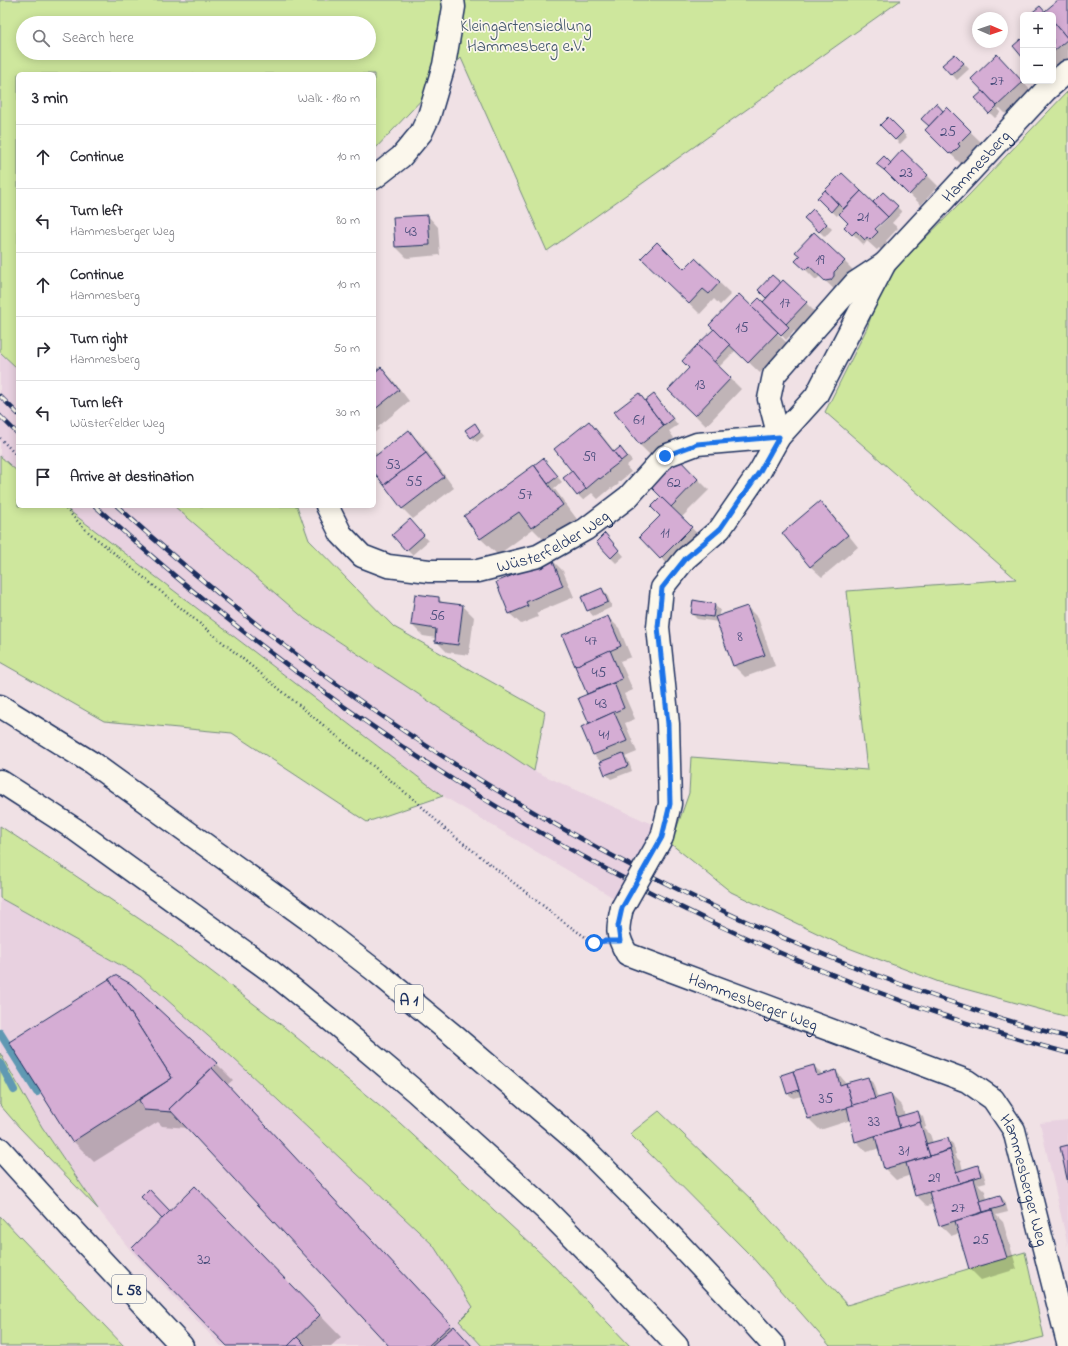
<!DOCTYPE html>
<meta charset="utf-8">
<style>
body{margin:0;font-family:"Indie Flower",sans-serif;background:#f2f2f3;color:#2b2b33}
.controls{position:absolute;right:12px;top:12px;display:grid;overflow:hidden;border-radius:6px;box-shadow:0 2px 10px #0003}
.controls button{width:36px;height:36px;display:grid;place-items:center;padding:0;border:0;border-bottom:1px solid #e1e1e2;background:#fff;color:#2b2b33;font:20px sans-serif}
.compass{position:absolute;left:972px;top:12px;width:36px;height:36px;border-radius:50%;background:#fff;box-shadow:0 2px 10px #0003;rotate:92deg}
.stop{position:absolute;width:12px;height:12px;margin:-9px;border:3px solid #1a73e8;border-radius:50%;background:#fff}
.stop.end{background:#1a73e8;border-color:#fff;box-shadow:0 1px 4px #0008}
.list{margin:0;padding:0;list-style:none}
h2{display:flex;justify-content:space-between;align-items:center;height:52px;margin:0;padding:0 16px;font-size:17px}
h2 small{font-size:13px;font-weight:400;color:#7c7c81}
.list li{display:grid;grid-template-columns:26px 1fr auto;gap:12px;align-items:center;box-sizing:border-box;height:64px;padding:0 16px;border-top:1px solid #e1e1e2}
.list b{display:block;font-size:15px;white-space:nowrap}
.list p{margin:0;font-size:13px;white-space:nowrap;color:#7c7c81}
.list em{font-size:13px;font-style:normal;color:#7c7c81}
.icon{flex:none;width:22px;height:22px;fill:none;stroke:currentColor;stroke-width:2;stroke-linecap:round;stroke-linejoin:round}
.map{position:relative;flex:none;width:1068px;height:1346px;overflow:hidden}
.search{position:absolute;background:#fff;box-shadow:0 2px 10px #0003;left:16px;top:16px;width:360px;height:44px;display:flex;align-items:center;gap:10px;box-sizing:border-box;padding:0 14px;border-radius:22px;color:#7c7c81;font-size:15px}
.panel{position:absolute;background:#fff;box-shadow:0 2px 10px #0003;left:16px;top:72px;width:360px;height:436px;border-radius:6px}
.map>svg:first-child{display:block}
.built{fill:#e8d1e0}
.green{fill:#cee79d;stroke:#748b7e;fill-rule:evenodd}
.shadow{fill:#0003;fill-rule:evenodd}
.lines{fill:none;stroke-linecap:round;stroke-linejoin:round}
.stream{stroke:#6199b3;stroke-width:8}
.building{fill:#d5add4;stroke:#1b2f5e}
.minor-casing{stroke:#1b2f5e;stroke-width:25}
.major-casing{stroke:#1b2f5e;stroke-width:25}
.highway-casing{stroke:#1b2f5e;stroke-width:25}
.path{stroke:#1b2f5e;stroke-width:2.5;stroke-dasharray:1 3;stroke-linecap:butt}
.minor{stroke:#fbf7ec;stroke-width:22}
.major{stroke:#fbf7ec;stroke-width:22}
.highway{stroke:#fbf7ec;stroke-width:22}
.rail-casing{stroke:#1b2f5e;stroke-width:4.5}
.rail{stroke:#fbf7ec;stroke-width:3;stroke-dasharray:9;stroke-linecap:butt}
.minor-bridge-casing{stroke:#1b2f5e;stroke-width:25;stroke-linecap:butt}
.minor-bridge{stroke:#fbf7ec;stroke-width:22}
.route{stroke:#1a73e8;stroke-width:5}
.labels{text-anchor:middle;stroke-width:3.5;stroke-linejoin:round;paint-order:stroke}
.number-label{font-size:15px;fill:#4a4e7c}
.shield{fill:#fbf7ec;stroke:#5e6b89;stroke-width:1}
.shield-label{font-size:16px;font-weight:bold;fill:#1b2f5e}
.park-label{font-size:17px;fill:#3f546b;stroke:#fbf7ec}
.street-label{font-size:17px;fill:#1b2f5e;stroke:#fbf7ec}
</style>
<div class="map">
<svg width="1068" height="1346" viewBox="0 0 1068 1346">
<rect width="100%" height="100%" fill="#f0e1e5"/>
<filter id="ink" filterUnits="userSpaceOnUse"><feTurbulence type="fractalNoise" baseFrequency=".025" numOctaves="2"/><feDisplacementMap in="SourceGraphic" scale="8" xChannelSelector="R" yChannelSelector="G"/><feConvolveMatrix kernelMatrix="1 2 1 2 8 2 1 2 1" color-interpolation-filters="sRGB"/></filter>
<g filter="url(#ink)">
<!-- built -->
<g class="built">
<polygon points="0,352 18,369 18,472 0,456"/>
<polygon points="63,506 174,506 305,619 534,771 654,825 614,898 443,796"/>
<polygon points="0,898 140,976 233,1058 433,1245 473,1307 459,1321 482,1346 221,1346 131,1251 98,1209 42,1127 0,1053"/>
<polygon points="1068,1120 1068,1246 1040,1123"/>
</g>
<!-- green -->
<g class="green">
<path d="M 0,0 L 901,0 L 547,251 L 461,58 L 374,150 L 374,74 L 18,74 L 18,369 L 0,352 ZM 23,23 L 369,23 L 369,53 L 23,53 Z"/>
<polygon points="1068,91 1068,1017 939,982 846,947 731,892 671,844 689,793 691,757 867,770 847,591 1016,579 825,412 867,328 881,288 904,259 968,196"/>
<polygon points="0,456 18,472 18,506 63,506 443,796 367,822 232,733 104,721 0,662"/>
<polygon points="174,506 297,506 309,540 394,627 545,712 534,771 305,619"/>
<polygon points="0,826 67,870 169,939 284,1027 400,1123 549,1261 630,1346 482,1346 459,1321 473,1307 433,1245 233,1058 140,976 0,898"/>
<polygon points="0,1053 42,1127 98,1209 19,1127 0,1105"/>
<polygon points="659,1111 753,1201 847,1305 1025,1252 1044,1337 1008,1346 830,1346 751,1256 630,1134"/>
<polygon points="0,1216 124,1346 0,1346"/>
</g>
<!-- shadow -->
<g class="shadow">
<polygon points="1059,0 1068,0 1068,60 1053,72 1053,15 1031,15 1040,7 1045,12"/>
<polygon points="961,60 969,69 957,80 944,65"/>
<polygon points="1008,66 1033,93 1008,116 1000,108 998,109 1001,112 995,118 990,113"/>
<polygon points="936,105 944,112 947,109 981,142 969,156 970,157 963,164 962,163 961,164 926,130 930,126"/>
<polygon points="888,118 907,137 900,144 881,125"/>
<polygon points="891,164 927,175 938,186 921,205 890,175"/>
<path d="M 842,174 L 881,211 L 882,210 L 883,193 L 902,212 L 892,223 L 898,228 L 886,241 L 888,243 L 881,250 L 879,248 L 877,250 L 867,241 L 864,245 L 846,227 L 849,224 L 839,213 L 837,216 L 818,198 ZM 887,215 L 889,217 L 873,233 L 871,232 Z"/>
<polygon points="813,211 832,229 825,237 806,218"/>
<polygon points="428,216 438,227 440,255 407,258 396,247"/>
<polygon points="643,258 684,271 695,259 731,294 720,305 714,299 700,314"/>
<polygon points="797,261 844,261 855,272 837,292 820,276 816,280"/>
<polygon points="784,281 817,314 798,334 794,331 786,340 778,331 777,333 788,344 760,373 736,350 719,367 741,389 706,426 670,390 760,317 763,303 768,298 759,290 781,284"/>
<polygon points="374,363 379,370 381,368 392,379 409,401 378,427 379,429 374,433"/>
<polygon points="639,395 646,402 659,401 678,425 669,431 674,438 651,456 640,445"/>
<polygon points="589,422 600,433 615,452 620,448 625,453 632,461 626,466 631,472 618,483 619,484 612,489 611,488 598,499 592,493 583,500 578,495 573,471"/>
<polygon points="475,425 484,436 477,442 471,437"/>
<polygon points="409,432 420,442 454,488 413,519 402,508 375,472 374,473 374,450 378,455"/>
<polygon points="677,458 709,490 681,518 702,538 672,569 640,537 661,516"/>
<polygon points="543,460 562,482 554,488 579,522 548,544 533,529 498,555 481,539 465,516"/>
<polygon points="820,503 831,513 858,547 822,577 811,567 783,533"/>
<polygon points="415,526 428,541 412,555 407,550"/>
<polygon points="610,540 624,556 616,563 611,558"/>
<polygon points="552,560 563,571 574,597 536,613 538,617 521,624 510,614 498,583"/>
<polygon points="602,589 607,594 612,607 593,616 588,610"/>
<polygon points="438,598 444,604 463,606 474,617 469,655 447,652 436,641 436,638 423,636 412,625"/>
<polygon points="714,605 720,610 718,617 747,607 758,618 775,666 745,677 734,666 718,622 697,619 692,614"/>
<polygon points="608,617 619,628 631,657 620,661 633,690 624,694 635,719 625,723 637,752 625,757 628,759 632,771 611,779 606,774 602,763 594,755 582,727 590,724 579,699 589,695 563,635"/>
<polygon points="115,976 186,1091 188,1092 217,1064 233,1080 227,1085 453,1328 473,1346 391,1346 188,1128 162,1126 158,1122 94,1162 73,1141"/>
<polygon points="814,1066 823,1075 836,1071 847,1084 868,1078 873,1083 878,1099 891,1095 902,1106 905,1116 918,1112 923,1117 926,1127 924,1128 930,1134 933,1143 948,1139 953,1144 956,1154 954,1155 961,1162 963,1171 978,1167 983,1172 986,1182 978,1184 985,1191 987,1199 1000,1196 1005,1201 1008,1212 996,1215 1003,1222 1017,1269 981,1280 970,1269 960,1233 951,1236 940,1225 934,1204 927,1206 916,1195 911,1175 896,1180 885,1169 880,1148 867,1152 856,1141 851,1120 820,1130 809,1119 802,1096 793,1098 787,1093"/>
<polygon points="217,1209 341,1337 331,1346 229,1346 170,1212"/>
</g>
<g class="lines">
<!-- stream -->
<g class="stream">
<polyline points="0,1033 37,1092"/>
<polyline points="0,1063 14,1090"/>
</g>
</g>
<!-- building -->
<g class="building">
<polygon points="1058,0 1068,0 1068,39 1053,21 1053,15 1048,15 1045,11"/>
<polygon points="1040,6 1048,15 1029,15"/>
<polygon points="1053,21 1068,39 1053,52"/>
<polygon points="1021,39 1023,41 1023,58 1013,46"/>
<polygon points="955,54 964,63 951,75 942,65"/>
<polygon points="997,54 1023,82 997,106 971,79"/>
<polygon points="983,91 997,106 989,114 975,98"/>
<polygon points="936,103 943,111 929,126 921,119"/>
<polygon points="947,107 971,131 958,144 960,146 952,154 950,153 949,154 925,130"/>
<polygon points="888,117 903,132 895,140 880,125"/>
<polygon points="902,150 928,175 909,195 884,170"/>
<polygon points="884,156 891,163 884,170 876,164"/>
<polygon points="842,173 861,191 843,209 825,190"/>
<polygon points="825,190 838,204 831,212 817,198"/>
<polygon points="861,191 888,217 875,229 878,232 870,240 867,237 865,240 856,231 852,235 844,227 848,223 839,214"/>
<polygon points="883,192 898,206 888,217 873,202"/>
<polygon points="813,209 827,224 819,232 804,218"/>
<polygon points="428,215 430,245 395,247 393,217"/>
<polygon points="814,232 845,261 834,272 834,276 831,280 825,281 809,266 805,270 795,261 800,256 795,252"/>
<polygon points="657,242 684,269 695,258 720,282 709,294 703,289 689,304 641,258"/>
<polygon points="772,275 781,283 766,298 758,290"/>
<polygon points="783,280 807,302 786,324 763,302"/>
<polygon points="739,294 778,332 748,363 709,325"/>
<polygon points="759,298 789,327 781,335 751,306"/>
<polygon points="714,329 730,345 714,362 697,345"/>
<polygon points="697,345 731,378 695,416 668,390 689,368 682,361"/>
<polygon points="381,367 399,390 374,410 374,373"/>
<polygon points="639,393 664,426 640,445 614,412"/>
<polygon points="654,394 673,419 664,426 645,401"/>
<polygon points="589,421 621,461 608,471 609,472 600,479 599,478 586,489 554,449"/>
<polygon points="475,423 480,431 471,438 465,430"/>
<polygon points="409,430 426,453 384,485 374,472 374,457"/>
<polygon points="620,447 627,456 621,461 614,452"/>
<polygon points="426,453 444,477 402,509 384,485"/>
<polygon points="677,457 698,479 671,507 649,485"/>
<polygon points="543,458 558,476 548,484 534,465"/>
<polygon points="534,465 563,505 531,528 519,512 480,539 464,516"/>
<polygon points="572,471 586,489 577,496 563,478"/>
<polygon points="661,497 692,527 660,559 639,537 660,516 651,507"/>
<polygon points="820,501 848,535 810,567 782,533"/>
<polygon points="410,519 424,535 406,551 392,535"/>
<polygon points="605,533 619,550 611,558 596,542"/>
<polygon points="552,559 563,586 526,602 528,606 509,614 496,582"/>
<polygon points="602,588 608,602 587,611 581,597"/>
<polygon points="415,594 439,597 439,602 463,605 458,645 435,642 436,629 411,625"/>
<polygon points="693,600 715,604 713,617 691,614"/>
<polygon points="747,606 765,655 733,666 715,617"/>
<polygon points="608,616 621,646 575,666 562,635"/>
<polygon points="610,650 622,679 587,694 575,666"/>
<polygon points="614,683 624,708 589,723 578,698"/>
<polygon points="614,712 627,741 593,755 581,727"/>
<polygon points="623,753 628,766 605,775 600,762"/>
<polygon points="115,975 131,984 217,1063 169,1109 172,1112 144,1110 139,1100 172,1078 109,979"/>
<polygon points="109,979 172,1078 72,1142 9,1042"/>
<polygon points="814,1065 817,1076 836,1070 840,1085 846,1083 853,1106 808,1119 793,1071"/>
<polygon points="212,1068 451,1325 428,1346 389,1346 169,1109"/>
<polygon points="793,1071 799,1090 787,1094 781,1075"/>
<polygon points="868,1077 875,1099 853,1106 846,1083"/>
<polygon points="891,1094 900,1128 855,1142 847,1107"/>
<polygon points="918,1111 921,1122 900,1128 897,1117"/>
<polygon points="920,1122 930,1156 884,1169 875,1136"/>
<polygon points="948,1138 951,1149 930,1156 926,1144"/>
<polygon points="1068,1145 1068,1183 1060,1147"/>
<polygon points="950,1150 960,1183 915,1196 906,1163"/>
<polygon points="978,1165 981,1176 960,1183 956,1172"/>
<polygon points="974,1179 983,1212 939,1226 929,1192"/>
<polygon points="195,1186 320,1315 288,1346 227,1346 132,1248"/>
<polygon points="149,1189 170,1211 162,1219 141,1197"/>
<polygon points="1000,1195 1004,1206 983,1212 980,1201"/>
<polygon points="992,1210 1007,1258 969,1269 955,1221"/>
<polygon points="454,1326 472,1346 431,1346"/>
<polygon points="297,1337 306,1346 288,1346"/>
</g>
<g class="lines">
<!-- minor casing -->
<g class="minor-casing">
<g id="minor">
<polyline points="374,178 401,157 421,133 429,116 444,65 454,7 453,0"/>
<path id="s1" d="M 327,506 L 341,534 L 362,556 L 388,566 L 429,571 L 478,571 L 538,556 L 586,529 L 628,497 L 665,456 L 697,444 L 779,437 L 769,399 L 774,375 L 855,283 L 884,264"/>
<path id="s2" d="M 662,837 L 670,804 L 668,724 L 658,627 L 662,588 L 685,559 L 720,529 L 760,471 L 779,437 L 816,396 L 885,263 L 1046,90 L 1068,71"/>
<path id="s3" d="M 622,908 C 617,929 616,935 627,954 L 967,1081 L 993,1099 L 1014,1130 L 1068,1343"/>
</g>
</g>
<!-- major casing -->
<g class="major-casing">
<polyline id="major" points="0,1149 76,1233 182,1346"/>
</g>
<!-- highway casing -->
<g class="highway-casing">
<g id="highway">
<polyline points="0,706 92,763 311,921 378,973 453,1035 581,1145 661,1225 744,1313 774,1346"/>
<polyline points="0,781 73,828 268,969 338,1026 416,1092 545,1209 616,1281 677,1346"/>
</g>
</g>
<!-- path -->
<g class="path">
<polyline points="0,438 18,457"/>
<polyline points="63,506 86,530 418,803 444,828 565,923 594,943 595,942"/>
</g>
<!-- minor -->
<use href="#minor" class="minor"/>
<!-- major -->
<use href="#major" class="major"/>
<!-- highway -->
<use href="#highway" class="highway"/>
<!-- rail casing -->
<g class="rail-casing">
<g id="rail">
<polyline points="0,396 18,414"/>
<polyline points="0,416 18,434"/>
<path d="M 95,506 C 372,758 705,956 1068,1053"/>
<path d="M 117,506 C 343,712 611,879 900,984 C 955,1004 1011,1023 1068,1037"/>
</g>
</g>
<!-- rail -->
<use href="#rail" class="rail"/>
<!-- minor-bridge casing -->
<g class="minor-bridge-casing">
<polyline id="minor-bridge" points="622,908 662,837"/>
</g>
<!-- minor-bridge -->
<use href="#minor-bridge" class="minor-bridge"/>
</g>
</g>
<g class="lines" filter="url(#ink)">
<!-- route -->
<polyline class="route" points="594,943 605,941 620,941 618,926 622,908 662,837 670,804 668,724 658,627 662,588 685,559 720,529 760,471 779,437 697,444 665,456"/>
</g>
<g class="labels">
<!-- number labels -->
<g class="number-label">
<text x="997" y="85">27</text>
<text x="948" y="136">25</text>
<text x="906" y="177">23</text>
<text x="863" y="221">21</text>
<text x="411" y="236">43</text>
<text x="820" y="264">19</text>
<text x="785" y="307">17</text>
<text x="742" y="332">15</text>
<text x="700" y="389">13</text>
<text x="639" y="424">61</text>
<text x="589" y="461">59</text>
<text x="393" y="469">53</text>
<text x="414" y="486">55</text>
<text x="674" y="487">62</text>
<text x="525" y="499">57</text>
<text x="665" y="537">11</text>
<text x="437" y="620">56</text>
<text x="740" y="641">8</text>
<text x="591" y="645">47</text>
<text x="599" y="677">45</text>
<text x="601" y="708">43</text>
<text x="604" y="739">41</text>
<text x="826" y="1103">35</text>
<text x="874" y="1126">33</text>
<text x="904" y="1155">31</text>
<text x="934" y="1182">29</text>
<text x="958" y="1212">27</text>
<text x="981" y="1244">25</text>
<text x="204" y="1264">32</text>
</g>
<!-- shield labels -->
<g class="shield">
<rect x="395" y="985" width="28" height="28" rx="3"/>
<rect x="112" y="1275" width="34" height="28" rx="3"/>
</g>
<g class="shield-label">
<text x="409" y="1005">A 1</text>
<text x="129" y="1295">L 58</text>
</g>
<!-- park labels -->
<g class="park-label">
<text x="526" y="31">Kleingartensiedlung<tspan x="526" dy="20">Hammesberg e.V.</tspan></text>
</g>
<!-- street labels -->
<g class="street-label">
<text dy="6" stroke="none"><textPath href="#s2" startOffset="781">Hammesberg</textPath></text>
<text dy="6" stroke="none"><textPath href="#s1" startOffset="261">Wüsterfelder Weg</textPath></text>
<text dy="6" stroke="none"><textPath href="#s3" startOffset="183">Hammesberger Weg</textPath></text>
<text dy="6" stroke="none"><textPath href="#s3" startOffset="531">Hammesberger Weg</textPath></text>
</g>
</g>
</svg>
<div class="controls">
<button>+</button>
<button>−</button>
</div>
<svg class="compass" viewBox="-18 -18 36 36"><path d="M0-13l5 13h-10z" fill="#e53935"/><path d="M0 13l5-13h-10z" fill="#7c7c81"/></svg>
<div class="stop" style="left:594px;top:943px"></div>
<div class="stop end" style="left:665px;top:456px"></div>
<div class="search"><svg class="icon" aria-label="search" viewBox="0 0 24 24"><circle cx="10" cy="10" r="6"/><path d="M15 15l6 6"/></svg>Search here</div>
<section class="panel">
<h2>3 min<small>Walk · 180 m</small></h2>
<ul class="list">
<li><svg class="icon" aria-label="ahead" viewBox="0 0 24 24"><path d="M12 20V5M6 11l6-6 6 6"/></svg><div><b>Continue</b></div><em>10 m</em></li>
<li><svg class="icon" aria-label="left" viewBox="0 0 24 24"><path d="M17 20v-9H6M10 6l-5 5 5 5"/></svg><div><b>Turn left</b><p>Hammesberger Weg</p></div><em>80 m</em></li>
<li><svg class="icon" aria-label="ahead" viewBox="0 0 24 24"><path d="M12 20V5M6 11l6-6 6 6"/></svg><div><b>Continue</b><p>Hammesberg</p></div><em>10 m</em></li>
<li><svg class="icon" aria-label="right" viewBox="0 0 24 24"><path d="M7 20v-9h11M14 6l5 5-5 5"/></svg><div><b>Turn right</b><p>Hammesberg</p></div><em>50 m</em></li>
<li><svg class="icon" aria-label="left" viewBox="0 0 24 24"><path d="M17 20v-9H6M10 6l-5 5 5 5"/></svg><div><b>Turn left</b><p>Wüsterfelder Weg</p></div><em>30 m</em></li>
<li><svg class="icon" aria-label="arrive" viewBox="0 0 24 24"><path d="M6 21V4h12l-3 4 3 4H6"/></svg><div><b>Arrive at destination</b></div></li>
</ul>
</section>
</div>
